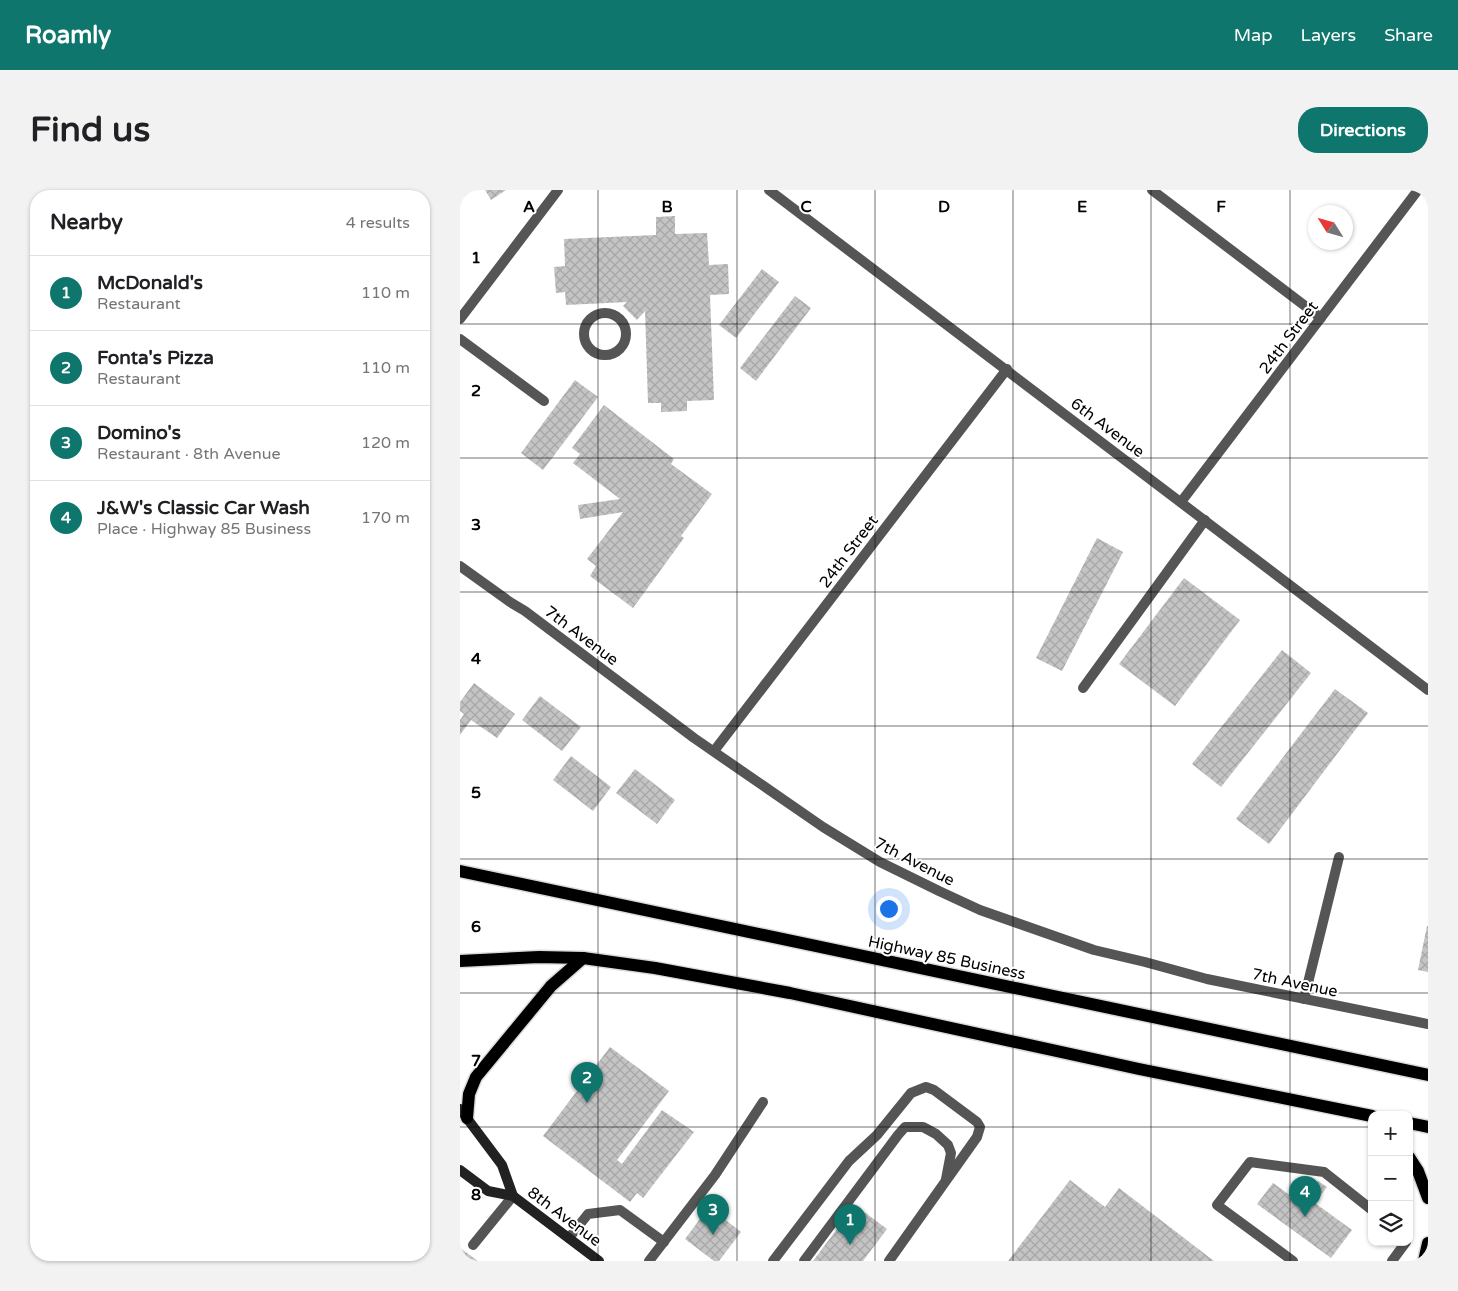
<!DOCTYPE html>
<meta charset="utf-8">
<style>
body{margin:0;font-family:"Varela Round",sans-serif;background:#f2f2f2;color:#202124}
.controls{position:absolute;right:15px;bottom:15px;display:grid;overflow:hidden;border-radius:10px;box-shadow:0 1px 4px #0004}
.controls button{width:45px;height:45px;display:grid;place-items:center;padding:0;border:0;border-bottom:1px solid #e0e0e0;background:#fff;color:#202124;font:25px sans-serif}
.compass{position:absolute;left:848px;top:15px;width:45px;height:45px;border-radius:50%;background:#fff;box-shadow:0 1px 4px #0004;rotate:307deg}
.you{position:absolute;left:428px;top:718px;width:18px;height:18px;margin:-12px;border:4px solid #fff;border-radius:50%;background:#1a73e8;box-shadow:0 0 0 8px #1a73e833}
.badge{display:grid;place-items:center;width:32px;height:32px;border-radius:50%;background:#0f766e;color:#fff;font-size:16px;font-weight:700}
.pin{position:absolute;translate:-50% -41px;filter:drop-shadow(0 1px 2px #0008)}
.pin::after{content:'';position:absolute;top:26px;width:18px;height:15px;background:inherit;clip-path:polygon(0 0,100% 0,50% 100%)}
.list{margin:0;padding:0;list-style:none}
h2{display:flex;justify-content:space-between;align-items:center;height:65px;margin:0;padding:0 20px;font-size:21px}
h2 small{font-size:16px;font-weight:400;color:#757577}
.list li{display:grid;grid-template-columns:32px 1fr auto;gap:15px;align-items:center;box-sizing:border-box;height:75px;padding:0 20px;border-top:1px solid #e0e0e0}
.list b{display:block;font-size:19px;white-space:nowrap}
.list p{margin:0;font-size:16px;white-space:nowrap;color:#757577}
.list em{font-size:16px;font-style:normal;color:#757577}
.icon{flex:none;width:28px;height:28px;fill:none;stroke:currentColor;stroke-width:2;stroke-linecap:round;stroke-linejoin:round}
.map{position:relative;flex:none;width:968px;height:1071px;overflow:hidden;border-radius:20px}
header{display:flex;align-items:center;gap:30px;box-sizing:border-box;height:70px;padding:0 25px;background:#0f766e;color:#fff}
header strong{font-size:24px}
nav{display:flex;gap:28px;margin-inline-start:auto;font-size:18px}
.intro{display:flex;align-items:center;justify-content:space-between;box-sizing:border-box;height:120px;padding:0 30px}
h1{margin:0;font-size:35px}
.button{padding:12px 22px;border-radius:20px;background:#0f766e;color:#fff;font-size:18px;font-weight:700}
main{display:flex;gap:30px;padding:0 30px}
aside{flex:1;background:#fff;border-radius:20px;box-shadow:0 1px 4px #0004}
.map>svg:first-child{display:block}
.building{fill:url(#building-cross-hatch)}
.lines{fill:none;stroke-linecap:round;stroke-linejoin:round}
.primary-casing{stroke:#dbdbdb;stroke-width:15}
.service{stroke:#555;stroke-width:10}
.minor{stroke:#555;stroke-width:10}
.secondary{stroke:#222;stroke-width:10}
.primary{stroke:#000;stroke-width:12}
.grid{fill:none;stroke:#000;stroke-width:1;stroke-opacity:0.55}
.labels{text-anchor:middle;stroke-width:4;stroke-linejoin:round;paint-order:stroke}
.street-label{font-size:16px;fill:#000;stroke:#fff}
.grid-label{font-size:16px;text-anchor:middle;font-weight:bold;fill:#000;stroke:#fff;stroke-width:4;stroke-linejoin:round;paint-order:stroke}
</style>
<header>
<strong>Roamly</strong>
<nav><a>Map</a><a>Layers</a><a>Share</a></nav>
</header>
<div class="intro"><h1>Find us</h1><a class="button">Directions</a></div>
<main>
<aside>
<h2>Nearby<small>4 results</small></h2>
<ul class="list">
<li><span class="badge">1</span><div><b>McDonald's</b><p>Restaurant</p></div><em>110 m</em></li>
<li><span class="badge">2</span><div><b>Fonta's Pizza</b><p>Restaurant</p></div><em>110 m</em></li>
<li><span class="badge">3</span><div><b>Domino's</b><p>Restaurant · 8th Avenue</p></div><em>120 m</em></li>
<li><span class="badge">4</span><div><b>J&amp;W's Classic Car Wash</b><p>Place · Highway 85 Business</p></div><em>170 m</em></li>
</ul>
</aside>
<div class="map">
<svg width="968" height="1071" viewBox="0 0 968 1071">
<defs>
<pattern id="building-cross-hatch" width="8" height="8" patternUnits="userSpaceOnUse" patternTransform="scale(1.25)"><rect width="8" height="8" fill="#c4c4c4"/><path d="M0 0l8 8M0 8l8-8" fill="none" stroke="#a7a7a7"/></pattern>
</defs>
<rect width="100%" height="100%" fill="#fff"/>
<!-- building -->
<g class="building">
<polygon points="25,0 46,0 31,10"/>
<polygon points="215,26 215,44 247,43 249,75 268,74 269,104 250,105 254,210 227,211 227,221 201,222 201,213 188,213 185,121 177,130 163,116 167,112 106,115 105,102 96,103 94,77 105,76 104,49 196,45 196,27"/>
<polygon points="302,79 319,92 276,148 259,135"/>
<polygon points="335,106 351,118 296,191 280,178"/>
<polygon points="115,190 138,207 83,280 61,263"/>
<polygon points="144,215 214,269 211,274 252,304 221,346 224,348 173,418 130,386 136,376 127,369 163,322 120,329 118,315 160,309 113,273 120,264 112,258"/>
<polygon points="637,348 663,362 602,481 576,468"/>
<polygon points="724,388 780,430 715,516 659,474"/>
<polygon points="822,460 851,483 761,597 732,574"/>
<polygon points="14,493 55,524 37,548 11,530 0,545 0,530 4,524 0,521 0,512"/>
<polygon points="875,499 908,523 809,654 776,629"/>
<polygon points="80,506 121,537 102,561 62,530"/>
<polygon points="111,566 151,597 133,621 93,590"/>
<polygon points="175,579 215,610 197,634 156,603"/>
<polygon points="967,736 968,736 968,782 958,780"/>
<polygon points="150,857 209,901 157,970 162,974 202,920 234,942 183,1008 177,1003 170,1012 83,946"/>
<polygon points="610,990 645,1017 659,998 754,1071 548,1071"/>
<polygon points="858,991 867,997 855,1013 892,1040 871,1068 797,1014 813,993 841,1013"/>
<polygon points="395,1015 427,1039 403,1071 353,1071"/>
<polygon points="249,1017 281,1042 259,1071 254,1071 225,1049"/>
<polygon points="0,1058 18,1071 0,1071"/>
</g>
<g class="lines">
<!-- primary casing -->
<g class="primary-casing">
<g id="primary">
<polyline points="0,681 968,885"/>
<polyline points="0,771 79,767 123,768 195,778 330,803 679,879 912,926"/>
<polyline points="7,928 9,904 16,887 91,796 123,768"/>
<polyline points="949,933 968,937"/>
<polyline points="949,967 958,981 968,1008"/>
<polyline points="964,1071 968,1053"/>
</g>
</g>
<!-- service -->
<g class="service">
<polyline points="692,0 861,128"/>
<circle cx="145" cy="144" r="21"/>
<polyline points="0,149 84,211"/>
<polyline points="623,498 745,330"/>
<polyline points="844,809 879,667"/>
<polyline points="109,1048 128,1024 160,1020 204,1052"/>
<polyline points="13,1055 53,1006"/>
<polyline points="189,1071 255,985 303,912"/>
<polyline points="313,1071 389,971 417,945 451,903 466,897 474,900 517,932 520,937 517,947 429,1071"/>
<polyline points="344,1071 438,945 445,937 463,937 476,944 488,955 491,963 486,989"/>
<polyline points="833,1071 757,1015 790,972 864,982 912,1020"/>
<polyline points="932,1071 946,1052"/>
</g>
<!-- minor -->
<g class="minor">
<polyline points="309,0 968,500"/>
<polyline points="0,129 98,0"/>
<polyline points="721,312 958,0"/>
<polyline points="0,376 50,412 65,421 234,548 363,637 420,672 479,701 520,720 634,760 685,772 747,789 968,834"/>
<polyline points="254,561 547,179"/>
</g>
<!-- secondary -->
<g class="secondary">
<polyline points="0,919 42,975 53,1006"/>
<polyline points="0,980 28,1001 53,1006 139,1071"/>
</g>
<!-- primary -->
<use href="#primary" class="primary"/>
</g>
<!-- grid -->
<path class="grid" d="M 138,0 L 138,1071M 277,0 L 277,1071M 415,0 L 415,1071M 553,0 L 553,1071M 691,0 L 691,1071M 830,0 L 830,1071M 0,134 L 968,134M 0,268 L 968,268M 0,402 L 968,402M 0,536 L 968,536M 0,669 L 968,669M 0,803 L 968,803M 0,937 L 912,937M 949,937 L 968,937"/>
<g class="labels">
<!-- street labels -->
<g class="street-label">
<text transform="translate(828 147) rotate(-53)" y="6">24th Street</text>
<text transform="translate(648 237) rotate(37)" y="6">6th Avenue</text>
<text transform="translate(388 361) rotate(-53)" y="6">24th Street</text>
<text transform="translate(122 445) rotate(37)" y="6">7th Avenue</text>
<text transform="translate(455 671) rotate(27)" y="6">7th Avenue</text>
<text transform="translate(487 767) rotate(12)" y="6">Highway 85 Business</text>
<text transform="translate(835 792) rotate(12)" y="6">7th Avenue</text>
<text transform="translate(105 1026) rotate(37)" y="6">8th Avenue</text>
</g>
</g>
<g class="grid-label">
<text x="69" y="22">A</text>
<text x="207" y="22">B</text>
<text x="346" y="22">C</text>
<text x="484" y="22">D</text>
<text x="622" y="22">E</text>
<text x="761" y="22">F</text>
<text x="16" y="73">1</text>
<text x="16" y="206">2</text>
<text x="16" y="340">3</text>
<text x="16" y="474">4</text>
<text x="16" y="608">5</text>
<text x="16" y="742">6</text>
<text x="16" y="876">7</text>
<text x="16" y="1010">8</text>
</g>
</svg>
<div class="controls">
<button>+</button>
<button>−</button>
<button><svg class="icon" aria-label="layers" viewBox="0 0 24 24"><path d="M12 4l9 5-9 5-9-5zM3 14l9 5 9-5"/></svg></button>
</div>
<svg class="compass" viewBox="-18 -18 36 36"><path d="M0-13l5 13h-10z" fill="#e53935"/><path d="M0 13l5-13h-10z" fill="#757577"/></svg>
<div class="you"></div>
<div class="pin badge" style="left:390px;top:1055px">1</div>
<div class="pin badge" style="left:127px;top:913px">2</div>
<div class="pin badge" style="left:253px;top:1045px">3</div>
<div class="pin badge" style="left:845px;top:1027px">4</div>
</div>
</main>
